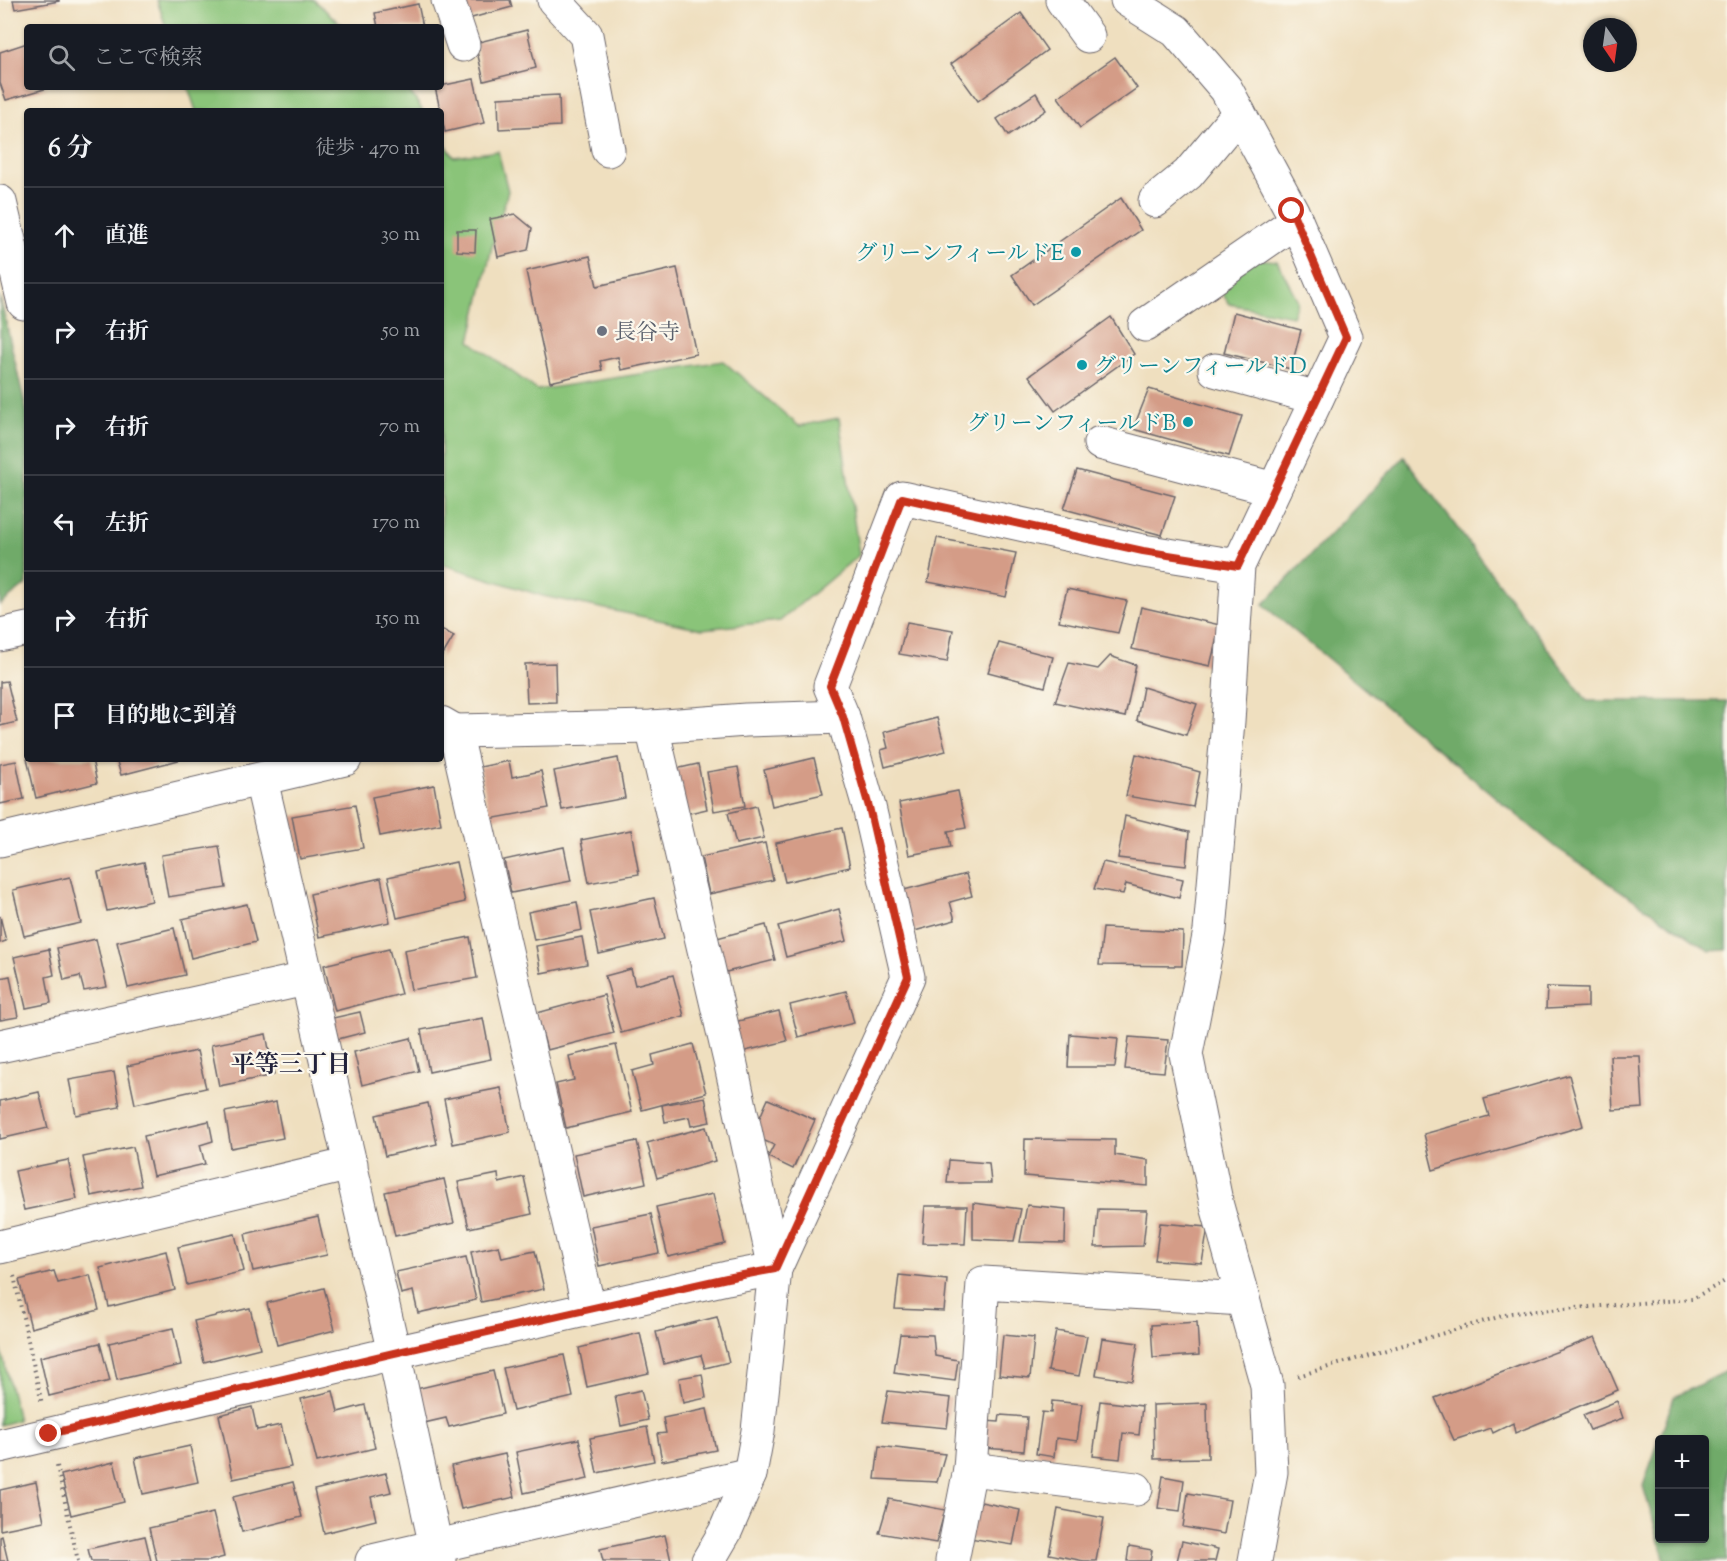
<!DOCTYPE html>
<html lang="ja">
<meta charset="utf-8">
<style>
body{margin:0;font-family:"Sorts Mill Goudy","Noto Serif JP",serif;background:#242831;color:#f1f3f6}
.controls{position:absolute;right:18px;bottom:18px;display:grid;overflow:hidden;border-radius:6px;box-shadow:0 2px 4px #0004}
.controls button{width:54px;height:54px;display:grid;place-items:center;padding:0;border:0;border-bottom:2px solid #363941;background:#171b24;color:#f1f3f6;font:30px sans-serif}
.compass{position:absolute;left:1583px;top:18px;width:54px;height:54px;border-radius:50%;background:#171b24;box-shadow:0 2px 4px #0004;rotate:167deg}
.stop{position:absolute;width:18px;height:18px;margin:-14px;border:4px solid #c8321e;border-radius:50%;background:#fff}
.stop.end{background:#c8321e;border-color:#fff;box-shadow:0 2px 6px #0008}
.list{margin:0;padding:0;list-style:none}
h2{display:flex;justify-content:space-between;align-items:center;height:78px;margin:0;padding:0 24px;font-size:26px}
h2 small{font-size:20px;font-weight:400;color:#9ea1a6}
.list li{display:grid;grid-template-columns:39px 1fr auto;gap:18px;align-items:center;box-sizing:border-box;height:96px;padding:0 24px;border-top:2px solid #363941}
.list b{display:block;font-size:22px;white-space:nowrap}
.list em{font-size:20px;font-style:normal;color:#9ea1a6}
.icon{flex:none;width:33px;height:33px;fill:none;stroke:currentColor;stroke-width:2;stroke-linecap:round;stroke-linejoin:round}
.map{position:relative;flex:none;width:1727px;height:1561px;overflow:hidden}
.search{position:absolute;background:#171b24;box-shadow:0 2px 4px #0004;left:24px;top:24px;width:420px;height:66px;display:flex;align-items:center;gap:15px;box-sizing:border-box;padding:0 21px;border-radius:6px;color:#9ea1a6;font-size:22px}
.panel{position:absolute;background:#171b24;box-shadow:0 2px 4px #0004;left:24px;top:108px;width:420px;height:654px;border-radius:6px}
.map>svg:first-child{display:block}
.green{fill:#8ac479;stroke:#56735a;stroke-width:1.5}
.forest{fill:#6faa69;stroke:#486652;stroke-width:1.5;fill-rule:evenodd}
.building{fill:#d49c87}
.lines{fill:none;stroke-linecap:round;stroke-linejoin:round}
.minor-casing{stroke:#6a6469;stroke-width:35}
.path{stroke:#6a6469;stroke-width:4;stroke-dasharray:1.5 4.5;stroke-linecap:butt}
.minor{stroke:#fff;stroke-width:33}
.route{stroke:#c8321e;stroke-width:8}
.culture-dot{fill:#0f9aa8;stroke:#fbf7ec;stroke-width:2}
.worship-dot{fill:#6b7280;stroke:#fbf7ec;stroke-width:2}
.labels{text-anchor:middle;stroke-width:4.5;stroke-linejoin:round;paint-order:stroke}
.culture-label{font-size:22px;fill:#0d838f;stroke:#fbf7ec;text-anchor:end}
.worship-label{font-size:22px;fill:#5b616d;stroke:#fbf7ec;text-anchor:start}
.neighbourhood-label{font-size:24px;font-weight:bold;fill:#22223b;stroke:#fbf7ec}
</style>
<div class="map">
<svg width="1727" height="1561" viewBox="0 0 1727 1561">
<rect width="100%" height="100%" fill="#fbf7ec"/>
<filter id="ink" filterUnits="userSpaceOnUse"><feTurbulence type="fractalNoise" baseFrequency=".0167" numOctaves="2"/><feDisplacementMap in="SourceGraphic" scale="12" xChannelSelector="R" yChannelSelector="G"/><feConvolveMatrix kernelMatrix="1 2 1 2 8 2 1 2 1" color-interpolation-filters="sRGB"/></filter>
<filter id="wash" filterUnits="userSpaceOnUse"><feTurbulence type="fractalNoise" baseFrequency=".008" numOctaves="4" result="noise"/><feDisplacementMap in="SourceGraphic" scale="24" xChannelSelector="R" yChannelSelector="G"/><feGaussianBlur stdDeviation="1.35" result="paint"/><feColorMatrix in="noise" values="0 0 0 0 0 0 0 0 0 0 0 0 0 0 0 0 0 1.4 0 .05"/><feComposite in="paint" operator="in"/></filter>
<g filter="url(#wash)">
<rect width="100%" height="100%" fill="#efdfbf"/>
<!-- green -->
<g class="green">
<polygon points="157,0 314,0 344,27 166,27"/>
<polygon points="188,87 407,87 423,111 196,111"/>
<polygon points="441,138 454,157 498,151 508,191 492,247 470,341 537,390 723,361 799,426 839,418 859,555 780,621 702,629 543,596 441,564"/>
<polygon points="1256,259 1277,261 1298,301 1292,316 1229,304 1219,288"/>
<polygon points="0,1344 18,1420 0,1425"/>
</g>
<!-- forest -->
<g class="forest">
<polygon points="0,297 27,413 27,584 0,605"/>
<polygon points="1404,457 1587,701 1727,701 1727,950 1710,951 1557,848 1263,605"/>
<path d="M 1727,1371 L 1727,1561 L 1665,1561 L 1643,1486 L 1674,1397 ZM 1660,1440 L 1704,1440 L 1704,1538 L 1660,1538 Z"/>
</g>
<g id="blocks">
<!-- building -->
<g class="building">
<polygon points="13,0 59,0 59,1 15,9"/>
<polygon points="463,0 510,0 512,7 468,19"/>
<polygon points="418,4 423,27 378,27 375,13"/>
<polygon points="1021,13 1047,50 978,101 951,64"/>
<polygon points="527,30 536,68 484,81 475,43"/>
<polygon points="27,43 27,87 48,88 6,100 0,83 0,52"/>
<polygon points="1115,57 1137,88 1080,128 1058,97"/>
<polygon points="474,79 484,123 445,132 435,87"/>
<polygon points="1036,93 1046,110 1008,136 997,119"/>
<polygon points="559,95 560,126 499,129 498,98"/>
<polygon points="1121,198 1141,230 1032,305 1012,275"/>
<polygon points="515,214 532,228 528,250 498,257 490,219"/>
<polygon points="457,230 476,230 475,252 457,251"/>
<polygon points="590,256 597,286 677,268 696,354 621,370 618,357 600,361 602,370 550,382 526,271"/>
<polygon points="1234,312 1301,330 1291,369 1224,353"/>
<polygon points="1111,317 1134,354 1055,411 1029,376"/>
<polygon points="1149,389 1242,416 1229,456 1133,429"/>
<polygon points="1077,470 1175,496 1162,535 1064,509"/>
<polygon points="937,538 1016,553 1006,597 928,582"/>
<polygon points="1067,589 1127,601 1118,633 1059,621"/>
<polygon points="1141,607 1220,625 1210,666 1132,649"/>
<polygon points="907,622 953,630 947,662 899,654"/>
<polygon points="441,629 454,636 441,658"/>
<polygon points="999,643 1053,657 1045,687 988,672"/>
<polygon points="1110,656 1136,665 1125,717 1055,702 1069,663 1098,669"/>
<polygon points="555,663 556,702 527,703 525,664"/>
<polygon points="7,681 17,722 0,726 0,682"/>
<polygon points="1143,687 1197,704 1186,735 1137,720"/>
<polygon points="937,718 946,751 885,767 881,750 888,748 884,732"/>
<polygon points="1136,754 1200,772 1193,807 1126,796"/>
<polygon points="618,758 625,798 562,810 554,771"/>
<polygon points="814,758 823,794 772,806 764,770"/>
<polygon points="27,759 92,759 97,783 36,798"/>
<polygon points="116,759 179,759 179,760 121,775"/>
<polygon points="16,761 24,799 0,804 0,764"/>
<polygon points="509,761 512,777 541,771 549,808 490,819 480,767"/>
<polygon points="698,764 707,809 681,815 671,770"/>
<polygon points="738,767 745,806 714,811 707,772"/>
<polygon points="434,785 441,824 380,836 372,797"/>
<polygon points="958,791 966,828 948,831 951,847 909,855 899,803"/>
<polygon points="355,805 363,848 300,859 292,816"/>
<polygon points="756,806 764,838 736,844 728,813"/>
<polygon points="1125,816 1189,832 1186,866 1118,858"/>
<polygon points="842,828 850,867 785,882 776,843"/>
<polygon points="631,830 639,874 589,883 581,840"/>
<polygon points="765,843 773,880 709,894 701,857"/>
<polygon points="219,846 226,888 168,897 161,855"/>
<polygon points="564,847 571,881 511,893 504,860"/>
<polygon points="144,862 152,901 107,911 98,872"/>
<polygon points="456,862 465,902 397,918 388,877"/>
<polygon points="1103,862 1183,879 1179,898 1126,884 1123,894 1094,889"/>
<polygon points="966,874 972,896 950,902 955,920 907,933 896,892"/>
<polygon points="70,877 81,923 24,936 13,890"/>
<polygon points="381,878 390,922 319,937 310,894"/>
<polygon points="654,898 664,939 599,954 590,912"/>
<polygon points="577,902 582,930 534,940 528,912"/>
<polygon points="247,904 256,942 191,958 182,919"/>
<polygon points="839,909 847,941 786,957 778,926"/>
<polygon points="0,916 6,941 0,943"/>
<polygon points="766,925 775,960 726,972 717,938"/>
<polygon points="174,928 185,975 128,988 117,942"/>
<polygon points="1103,928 1183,932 1182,966 1099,965"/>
<polygon points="470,937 477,978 411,990 404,950"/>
<polygon points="582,937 587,964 541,973 536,946"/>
<polygon points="96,939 107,987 84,991 80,976 64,980 57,948"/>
<polygon points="49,949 54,975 46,977 51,1003 26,1008 14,957"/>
<polygon points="389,949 401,994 335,1011 324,965"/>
<polygon points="631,969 635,985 673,975 684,1016 621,1033 605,976"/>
<polygon points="10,976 18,1017 0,1020 0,978"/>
<polygon points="1547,987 1588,988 1588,1007 1546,1009"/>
<polygon points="846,991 854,1023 798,1037 790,1005"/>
<polygon points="604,995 614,1033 547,1050 537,1013"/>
<polygon points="779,1011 787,1041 737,1053 730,1023"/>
<polygon points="360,1012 365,1032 338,1039 333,1018"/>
<polygon points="483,1018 491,1059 429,1072 421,1030"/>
<polygon points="266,1034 274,1075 219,1086 211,1045"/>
<polygon points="1070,1034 1118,1038 1115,1067 1068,1067"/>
<polygon points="1129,1037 1168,1040 1164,1072 1125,1069"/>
<polygon points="411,1038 419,1071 362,1085 354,1052"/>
<polygon points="693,1044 706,1093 642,1110 632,1071 654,1065 652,1055"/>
<polygon points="616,1045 632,1112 566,1128 556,1084 574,1080 569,1056"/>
<polygon points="197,1051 206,1088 135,1104 127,1066"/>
<polygon points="1610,1056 1640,1056 1643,1108 1613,1110"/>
<polygon points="114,1072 120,1107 76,1115 69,1080"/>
<polygon points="1569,1075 1583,1126 1433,1170 1424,1134 1489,1116 1484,1099"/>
<polygon points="501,1088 510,1132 453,1144 444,1099"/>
<polygon points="39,1092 48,1128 0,1139 0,1101"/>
<polygon points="705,1097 710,1122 691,1126 689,1117 665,1122 662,1105"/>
<polygon points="768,1099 815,1120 793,1169 768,1157 774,1145 752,1135"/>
<polygon points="276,1102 283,1138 231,1148 225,1112"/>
<polygon points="428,1103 437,1144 385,1156 376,1115"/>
<polygon points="209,1121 213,1141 200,1145 205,1164 153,1176 144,1136"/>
<polygon points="706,1127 715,1161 657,1178 647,1143"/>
<polygon points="1025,1139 1115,1140 1115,1155 1148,1160 1148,1186 1024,1176"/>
<polygon points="637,1141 646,1183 583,1197 574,1154"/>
<polygon points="133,1147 141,1186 91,1196 83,1157"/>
<polygon points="68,1160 77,1199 24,1210 15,1171"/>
<polygon points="949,1160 989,1163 991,1183 947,1183"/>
<polygon points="498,1174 499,1183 524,1177 532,1214 469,1228 458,1182"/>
<polygon points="444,1179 454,1223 395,1236 385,1192"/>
<polygon points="713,1194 725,1244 668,1257 656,1207"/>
<polygon points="973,1203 1021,1209 1014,1241 973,1239"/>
<polygon points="1027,1205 1066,1209 1065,1243 1020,1242"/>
<polygon points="925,1206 967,1206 965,1244 922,1243"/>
<polygon points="1098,1209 1147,1210 1143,1246 1095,1247"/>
<polygon points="651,1214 659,1253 599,1266 591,1226"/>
<polygon points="318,1217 327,1255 253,1271 245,1234"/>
<polygon points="1160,1223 1208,1227 1202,1263 1155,1260"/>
<polygon points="235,1234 244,1271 187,1285 178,1247"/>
<polygon points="499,1246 502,1258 535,1251 544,1289 481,1302 471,1252"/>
<polygon points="166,1251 175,1290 109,1307 100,1268"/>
<polygon points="466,1257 476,1300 418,1313 413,1291 401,1294 396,1272"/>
<polygon points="54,1271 58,1283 90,1275 99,1310 31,1328 19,1280"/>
<polygon points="899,1275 947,1280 944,1311 895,1309"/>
<polygon points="324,1288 335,1330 277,1345 267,1303"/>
<polygon points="250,1308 260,1348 204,1362 194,1321"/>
<polygon points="717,1317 729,1362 705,1368 701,1355 664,1364 656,1332"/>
<polygon points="1197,1322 1199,1355 1153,1358 1151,1325"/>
<polygon points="173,1328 181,1365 117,1380 109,1343"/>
<polygon points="1056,1331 1087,1336 1079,1376 1048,1371"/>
<polygon points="640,1333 649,1373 587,1387 579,1348"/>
<polygon points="900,1334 933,1335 935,1356 958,1360 955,1381 894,1373"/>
<polygon points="1003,1335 1034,1338 1030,1378 999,1375"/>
<polygon points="1595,1337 1618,1390 1515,1433 1513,1423 1493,1433 1491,1428 1454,1440 1435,1398"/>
<polygon points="1102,1338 1138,1343 1132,1381 1096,1375"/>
<polygon points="100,1343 110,1381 49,1396 40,1357"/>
<polygon points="564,1355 573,1397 513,1411 503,1368"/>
<polygon points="493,1371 503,1414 449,1427 446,1418 424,1423 416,1389"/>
<polygon points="702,1374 706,1398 683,1403 679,1378"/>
<polygon points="641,1390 648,1420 621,1426 615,1396"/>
<polygon points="333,1391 338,1412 365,1405 375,1448 317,1462 301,1399"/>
<polygon points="888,1391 951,1398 947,1428 882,1422"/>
<polygon points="1052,1401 1082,1404 1077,1441 1056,1438 1054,1457 1036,1454 1042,1412 1051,1413"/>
<polygon points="1100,1401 1142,1406 1139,1435 1123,1433 1120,1459 1093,1456"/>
<polygon points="1617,1401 1623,1418 1590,1430 1583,1415"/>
<polygon points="1207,1403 1208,1458 1154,1459 1153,1405"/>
<polygon points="252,1407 257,1430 281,1425 291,1467 233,1479 219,1415"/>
<polygon points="707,1409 716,1450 662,1461 657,1434 666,1433 663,1418"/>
<polygon points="1000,1415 1027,1417 1024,1451 983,1448 985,1421 999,1422"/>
<polygon points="647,1427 654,1461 597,1473 590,1438"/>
<polygon points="579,1439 588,1479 524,1493 516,1452"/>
<polygon points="190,1446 198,1482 143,1494 135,1458"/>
<polygon points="879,1446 945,1454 937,1482 875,1479"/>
<polygon points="505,1454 515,1497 461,1509 451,1466"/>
<polygon points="114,1462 124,1502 71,1515 61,1475"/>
<polygon points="386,1473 391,1492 371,1497 376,1520 324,1533 314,1490"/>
<polygon points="1163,1476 1184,1480 1180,1511 1158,1508"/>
<polygon points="36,1482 44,1521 0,1530 0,1490"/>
<polygon points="293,1482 302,1517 242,1532 233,1497"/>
<polygon points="1188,1493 1230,1500 1224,1534 1183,1527"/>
<polygon points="889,1499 945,1510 936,1543 879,1533"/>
<polygon points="976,1501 1020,1510 1013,1545 969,1538"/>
<polygon points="1058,1509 1104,1518 1096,1561 1084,1561 1049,1554"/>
<polygon points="213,1513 224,1557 209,1561 157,1561 149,1528"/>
<polygon points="665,1535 671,1561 603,1561 600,1549"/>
<polygon points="2,1536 8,1561 0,1561 0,1537"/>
<polygon points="145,1536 151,1561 91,1561 88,1549"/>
<polygon points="1182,1541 1218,1549 1215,1561 1177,1561"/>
<polygon points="1129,1546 1152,1550 1150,1561 1127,1561"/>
</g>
</g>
</g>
<g filter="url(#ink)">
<use href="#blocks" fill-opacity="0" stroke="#6a6469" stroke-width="1.5"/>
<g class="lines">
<!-- minor casing -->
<g class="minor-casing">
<g id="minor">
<polyline points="448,0 463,45"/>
<polyline points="554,0 586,35 608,150"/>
<polyline points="1062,0 1088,36"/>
<polyline points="1127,0 1176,31 1226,89 1292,211 1346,337 1238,566 1228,721 1210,931 1186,1054 1217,1206 1267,1385 1271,1472 1255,1561"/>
<polyline points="1155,201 1188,174 1239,113"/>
<polyline points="0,202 24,303"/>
<polyline points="1145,325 1296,221"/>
<polyline points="1215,370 1317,398"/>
<polyline points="1100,443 1274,489"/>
<polyline points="0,635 27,629"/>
<polyline points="441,723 455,731 589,1309"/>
<polyline points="652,727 731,1065 775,1269"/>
<polyline points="441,735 455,731 652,727 746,720 843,717"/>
<polyline points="261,780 394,1353 439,1561"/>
<polyline points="0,840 345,759"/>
<polyline points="0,1046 306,979"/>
<polyline points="0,1247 351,1164"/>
<polyline points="0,1446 394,1353 727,1278 775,1269"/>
<polyline points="970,1469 1136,1489"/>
<polyline points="372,1561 750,1474"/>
<polyline points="708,1561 725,1532 750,1474 758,1431 775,1269 908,977 869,807 843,717 830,686 902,498 1143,551 1238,566"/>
<polyline points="952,1561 970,1469 983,1283 1243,1299"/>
</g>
</g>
<!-- path -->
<g class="path">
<polyline points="14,1276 42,1404"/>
<polyline points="1298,1376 1512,1313 1692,1299 1727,1280"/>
<polyline points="57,1466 78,1561"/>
</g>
<!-- minor -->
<use href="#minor" class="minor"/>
</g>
</g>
<g class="lines" filter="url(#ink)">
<!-- route -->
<polyline class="route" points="49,1434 394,1353 727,1278 775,1269 908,977 869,807 843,717 830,686 902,498 1143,551 1238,566 1346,337 1292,211"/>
</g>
<!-- markers -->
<g class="culture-dot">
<circle cx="1076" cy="252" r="6"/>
<circle cx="1082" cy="365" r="6"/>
<circle cx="1188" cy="422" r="6"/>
</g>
<circle class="worship-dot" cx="602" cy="331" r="6"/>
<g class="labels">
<!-- culture labels -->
<g class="culture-label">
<text x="1064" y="260">グリーンフィールドE</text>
<text x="1094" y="373" text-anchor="start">グリーンフィールドD</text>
<text x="1176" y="430">グリーンフィールドB</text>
</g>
<!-- worship labels -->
<g class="worship-label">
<text x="614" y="339">長谷寺</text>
</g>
<!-- neighbourhood labels -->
<g class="neighbourhood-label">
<text x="291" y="1072">平等三丁目</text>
</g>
</g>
</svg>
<div class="controls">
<button>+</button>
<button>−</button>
</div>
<svg class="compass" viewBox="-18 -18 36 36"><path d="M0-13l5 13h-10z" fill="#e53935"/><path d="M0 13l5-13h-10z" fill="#9ea1a6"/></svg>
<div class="stop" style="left:1292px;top:211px"></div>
<div class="stop end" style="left:49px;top:1434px"></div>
<div class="search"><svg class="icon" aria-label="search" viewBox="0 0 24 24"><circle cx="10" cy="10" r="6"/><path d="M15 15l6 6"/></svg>ここで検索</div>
<section class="panel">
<h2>6 分<small>徒歩 · 470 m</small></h2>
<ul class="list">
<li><svg class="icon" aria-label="ahead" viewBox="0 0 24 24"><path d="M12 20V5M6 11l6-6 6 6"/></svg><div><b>直進</b></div><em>30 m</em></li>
<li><svg class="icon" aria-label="right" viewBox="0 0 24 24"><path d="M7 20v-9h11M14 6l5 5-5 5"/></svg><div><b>右折</b></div><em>50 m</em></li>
<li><svg class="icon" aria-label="right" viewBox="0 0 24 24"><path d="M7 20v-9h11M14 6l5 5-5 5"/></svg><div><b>右折</b></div><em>70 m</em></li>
<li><svg class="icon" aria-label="left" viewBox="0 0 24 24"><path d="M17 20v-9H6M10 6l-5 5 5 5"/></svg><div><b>左折</b></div><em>170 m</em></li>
<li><svg class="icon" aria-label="right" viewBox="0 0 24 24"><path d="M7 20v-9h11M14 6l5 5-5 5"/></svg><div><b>右折</b></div><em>150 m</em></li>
<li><svg class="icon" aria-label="arrive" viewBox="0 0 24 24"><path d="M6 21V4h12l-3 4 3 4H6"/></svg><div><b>目的地に到着</b></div></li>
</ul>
</section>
</div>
